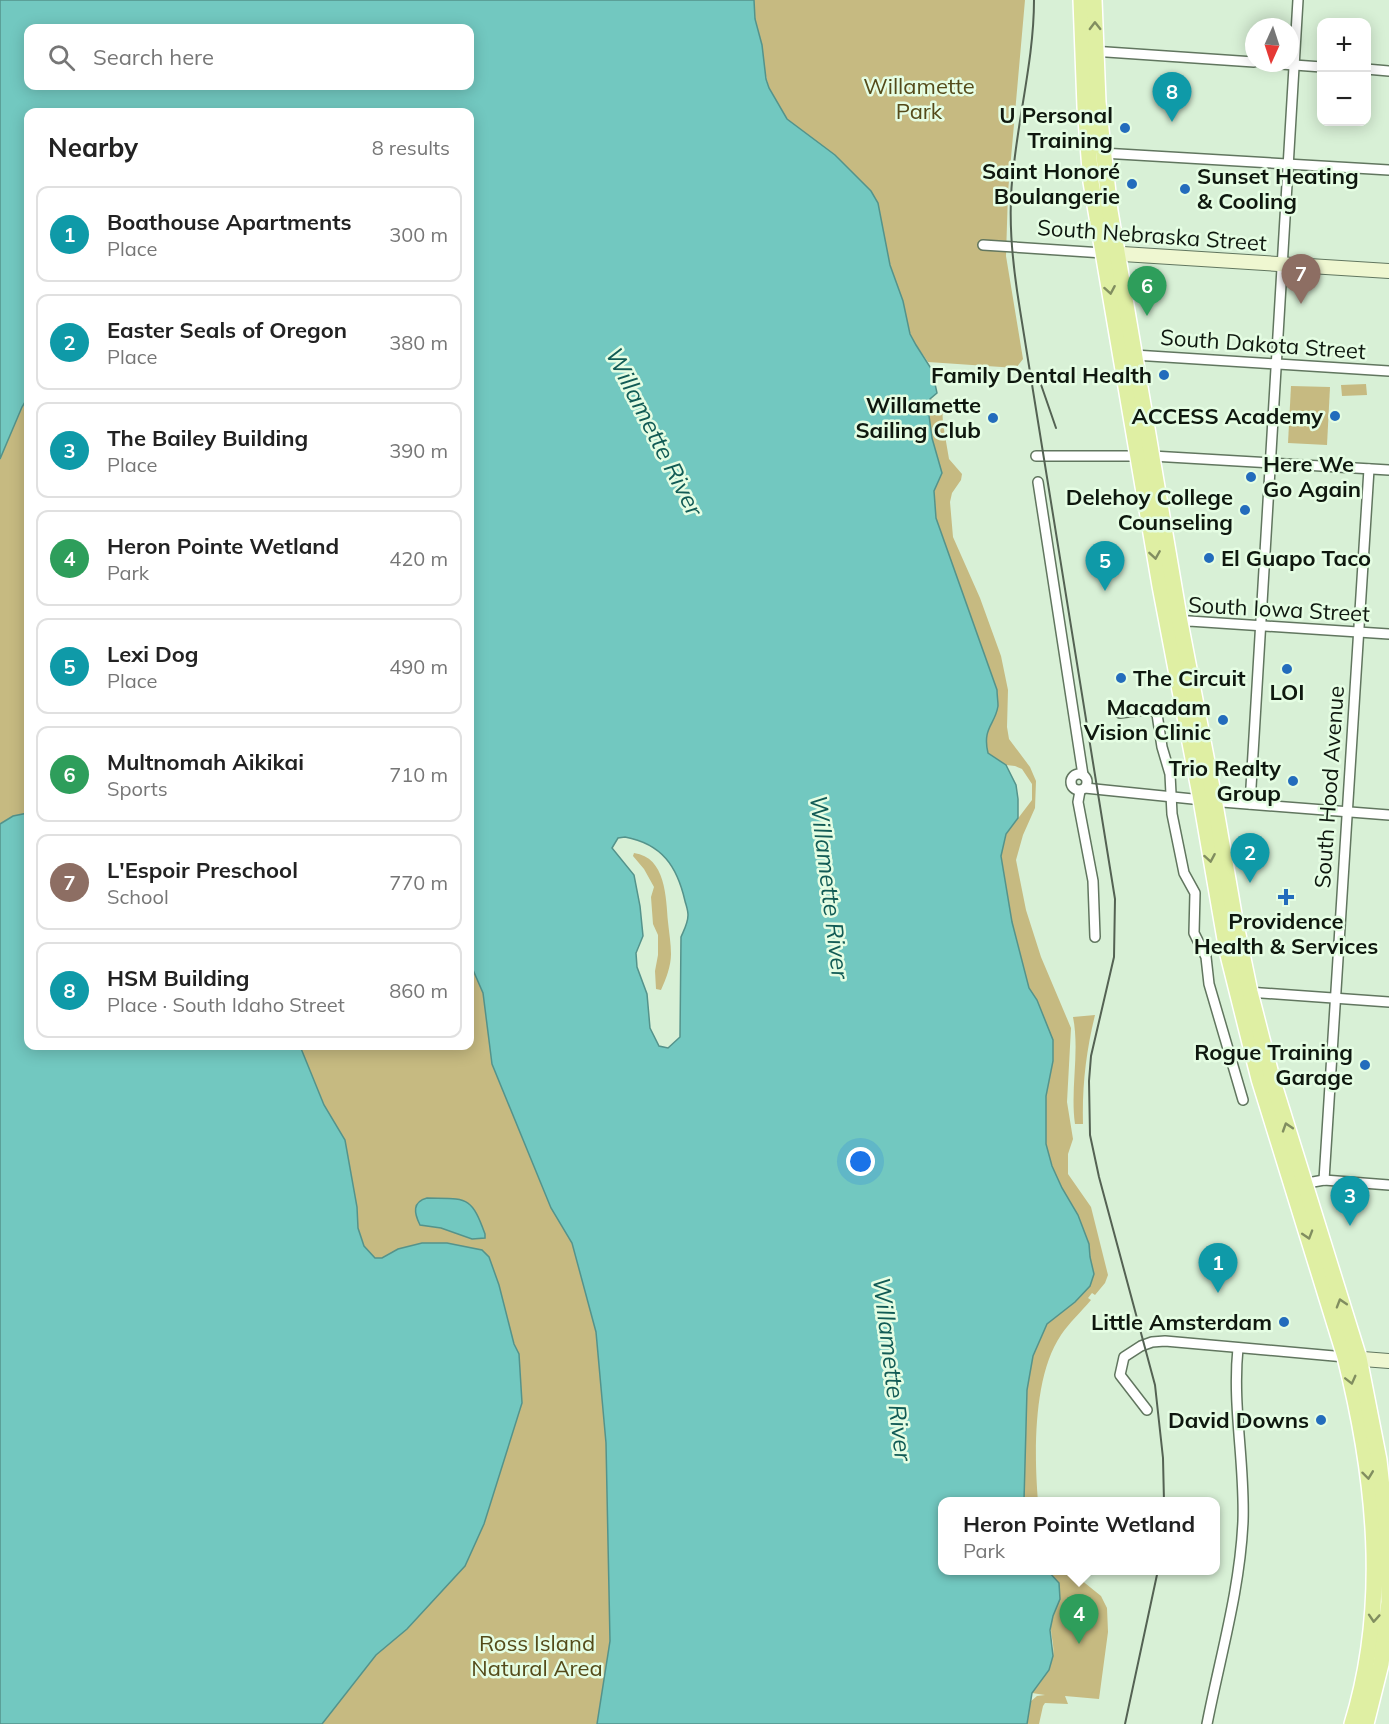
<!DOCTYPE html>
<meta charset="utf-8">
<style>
body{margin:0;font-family:Mulish,sans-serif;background:#f6f6f6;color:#222}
.controls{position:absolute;right:18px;top:18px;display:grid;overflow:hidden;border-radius:12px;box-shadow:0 3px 15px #0003}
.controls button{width:54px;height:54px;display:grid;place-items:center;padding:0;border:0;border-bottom:2px solid #e0e0e0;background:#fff;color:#222;font:30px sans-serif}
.compass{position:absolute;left:1245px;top:18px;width:54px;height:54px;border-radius:50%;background:#fff;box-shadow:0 3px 15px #0003;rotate:183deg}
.you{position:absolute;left:861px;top:1162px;width:21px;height:21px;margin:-15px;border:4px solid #fff;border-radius:50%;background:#1a73e8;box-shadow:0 0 0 9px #1a73e833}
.badge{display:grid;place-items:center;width:39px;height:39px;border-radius:50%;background:#236cbc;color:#fff;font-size:20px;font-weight:700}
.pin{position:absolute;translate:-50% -50px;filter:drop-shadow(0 2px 3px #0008)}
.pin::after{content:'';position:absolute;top:32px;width:21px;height:18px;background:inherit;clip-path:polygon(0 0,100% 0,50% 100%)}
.popup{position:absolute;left:938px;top:1497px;width:282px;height:78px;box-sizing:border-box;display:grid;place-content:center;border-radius:12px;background:#fff;filter:drop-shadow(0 2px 4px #0005);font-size:20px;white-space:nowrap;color:#767676}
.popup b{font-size:22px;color:#222}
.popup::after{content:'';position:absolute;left:50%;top:100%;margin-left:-12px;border:12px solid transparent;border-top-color:#fff}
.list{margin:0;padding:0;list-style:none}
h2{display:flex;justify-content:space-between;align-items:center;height:78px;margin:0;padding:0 24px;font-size:26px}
h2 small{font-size:20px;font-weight:400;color:#767676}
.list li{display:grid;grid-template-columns:39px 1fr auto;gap:18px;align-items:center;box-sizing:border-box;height:96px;margin:0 12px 12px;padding:0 12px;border:2px solid #e0e0e0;border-radius:12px}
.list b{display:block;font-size:22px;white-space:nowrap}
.list p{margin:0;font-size:20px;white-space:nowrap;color:#767676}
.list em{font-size:20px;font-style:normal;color:#767676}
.icon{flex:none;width:33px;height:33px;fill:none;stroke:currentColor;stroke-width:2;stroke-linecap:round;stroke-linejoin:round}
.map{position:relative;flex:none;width:1389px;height:1724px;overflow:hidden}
.search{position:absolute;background:#fff;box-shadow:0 3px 15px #0003;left:24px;top:24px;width:450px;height:66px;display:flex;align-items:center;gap:15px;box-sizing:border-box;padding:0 21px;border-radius:12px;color:#767676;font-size:22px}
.panel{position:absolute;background:#fff;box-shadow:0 3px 15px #0003;left:24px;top:108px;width:450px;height:942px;border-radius:12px}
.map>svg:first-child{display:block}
.green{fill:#c6ba81}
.water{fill:#72c8c0;stroke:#54938b;stroke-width:1.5;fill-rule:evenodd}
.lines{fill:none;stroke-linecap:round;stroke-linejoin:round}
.street-casing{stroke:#61765f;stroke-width:12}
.secondary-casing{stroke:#61765f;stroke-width:16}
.primary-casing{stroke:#fff;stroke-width:18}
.street{stroke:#fff;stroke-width:9}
.secondary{stroke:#eff7d1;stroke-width:14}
.primary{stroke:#dfefa3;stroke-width:15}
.rail{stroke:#546253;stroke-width:2}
.oneway{stroke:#818e60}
.poi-dot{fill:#236cbc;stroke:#e5fde3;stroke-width:2}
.labels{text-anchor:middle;stroke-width:5;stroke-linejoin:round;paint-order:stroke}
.park-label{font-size:22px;fill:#544a19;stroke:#e5fde3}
.poi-label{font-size:22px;font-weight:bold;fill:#0f180f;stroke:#e5fde3;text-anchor:end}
.street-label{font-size:22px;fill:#0f180f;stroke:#e5fde3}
.water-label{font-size:24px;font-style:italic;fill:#115b55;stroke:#e5fde3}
</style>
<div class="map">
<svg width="1389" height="1724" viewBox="0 0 1389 1724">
<rect width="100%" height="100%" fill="#d8f0d6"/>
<!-- green -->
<g class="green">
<polygon points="754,0 1025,0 1008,192 1006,256 1023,359 1016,368 928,362 916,345 910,334 903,301 890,265 881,225 880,212 871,191 835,155 787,119 769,88 763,64 762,45 755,19"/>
<polygon points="1366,384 1367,395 1342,396 1341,385"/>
<polygon points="1291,386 1330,387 1327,445 1288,443"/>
<polygon points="28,397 28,813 13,816 0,824 0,459 22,407"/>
<path d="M 930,399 L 942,404 L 943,424 L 949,459 L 962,474 L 961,480 L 952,493 L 950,502 L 953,537 L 980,598 L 1001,656 L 1008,690 L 1007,727 L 1009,739 L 1030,767 L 1036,781 L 1035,808 L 1023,835 L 1016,860 L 1026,910 L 1041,957 L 1071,1028 L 1067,1102 L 1073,1139 L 1068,1154 L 1068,1174 L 1091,1207 L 1108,1275 L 1105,1283 L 1095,1295 L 1092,1293 L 1088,1298 L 1091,1300 C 1081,1312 1069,1323 1061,1335 C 1033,1376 1034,1454 1038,1501 L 1024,1501 L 1027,1389 L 1033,1356 L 1047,1324 L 1075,1302 L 1094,1274 L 1090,1257 L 1089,1244 L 1078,1215 L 1062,1188 L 1052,1166 L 1046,1144 L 1046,1096 L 1053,1061 L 1037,1000 L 1029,988 L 1012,922 L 1001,856 L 1006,834 L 1032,800 L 1032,784 L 1022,769 L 1015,766 L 1006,765 L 988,753 L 985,741 L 990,722 L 998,708 L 997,690 L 936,518 L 934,491 L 942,473 L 932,438 L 928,408 Z"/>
<path d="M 634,853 C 666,857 666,898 668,922 C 669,932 671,944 671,954 C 671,966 666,979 661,990 L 656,989 L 655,971 L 658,955 L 658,935 L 653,924 L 651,897 L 654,887 L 644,869 L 633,856 Z"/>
<polygon points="470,963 483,993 492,1064 551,1208 572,1243 596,1332 606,1443 610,1526 608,1540 610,1641 597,1724 322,1724 376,1655 407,1629 465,1566 484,1524 522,1403 519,1354 514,1344 499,1285 489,1257 481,1250 447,1243 422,1243 398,1249 382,1258 375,1258 364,1246 358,1228 357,1207 345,1140 324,1105 300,1046 470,1046"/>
<path d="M 1095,1015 C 1086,1052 1082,1086 1083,1124 L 1075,1124 C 1070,1089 1080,1052 1073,1017 Z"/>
<path d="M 1048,1571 L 1070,1571 L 1101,1596 L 1107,1608 L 1108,1632 L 1099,1699 L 1065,1696 L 1068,1704 L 1045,1703 L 1043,1706 L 1039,1724 L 1027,1724 L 1030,1702 L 1037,1696 L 1045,1695 L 1032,1693 C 1041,1682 1050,1670 1053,1656 C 1055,1646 1050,1634 1051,1624 C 1054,1606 1060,1602 1059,1583 Z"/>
</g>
<!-- water -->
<g class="water">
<path d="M 0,0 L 754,0 L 755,19 L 762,45 L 766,79 L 769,88 L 787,119 L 835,155 L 871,191 L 878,203 L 890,265 L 903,301 L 910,334 L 916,345 L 932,370 L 937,393 L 930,399 L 928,408 L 932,438 L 942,473 L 934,491 L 936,518 L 997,690 C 997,695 998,701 998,706 C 995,725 982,728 988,753 L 1006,765 L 1016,785 L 1018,799 L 1018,818 L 1006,834 L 1001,856 L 1012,922 L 1029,988 L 1037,1000 L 1053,1040 L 1053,1061 L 1046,1096 L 1046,1144 L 1052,1166 L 1062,1188 L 1078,1215 L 1089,1244 L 1090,1257 L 1094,1274 L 1090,1286 L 1075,1302 L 1047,1324 L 1033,1356 L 1027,1390 L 1024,1501 L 942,1502 L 942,1570 L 1048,1571 L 1059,1583 L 1060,1599 L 1053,1616 L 1050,1630 L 1053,1656 L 1049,1670 L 1032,1693 L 1027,1724 L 597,1724 L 610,1641 L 606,1443 L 596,1332 L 572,1243 L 551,1208 L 492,1064 L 483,993 L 470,963 L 470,112 L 28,112 L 28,397 L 22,407 L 0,459 ZM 28,28 L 470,28 L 470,86 L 28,86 ZM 625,837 C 662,844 677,866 685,901 C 686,905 688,910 688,915 C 688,923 684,930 681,937 L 680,1037 L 668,1048 L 659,1046 L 650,1028 L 647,994 L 637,967 L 636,953 L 643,936 L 640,906 L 634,875 L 612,848 L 618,838 Z"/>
<polygon points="28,813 28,1046 300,1046 324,1105 345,1140 357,1207 358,1228 364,1246 375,1258 382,1258 398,1249 422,1243 447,1243 482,1250 489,1257 499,1285 514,1344 519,1354 522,1403 484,1524 465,1566 407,1629 376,1655 322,1724 0,1724 0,824 13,816"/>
<path d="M 427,1198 C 467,1199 471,1195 485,1234 L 485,1238 L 472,1239 L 441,1228 L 420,1225 C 414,1213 412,1202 427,1198 Z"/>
</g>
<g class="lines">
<!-- street casing -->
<g class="street-casing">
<g id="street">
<polyline points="1092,51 1254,62"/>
<polyline points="1267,63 1322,67"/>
<polyline points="1366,69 1389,71"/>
<polyline points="1102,153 1389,170"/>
<polyline points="983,245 1103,253"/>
<polyline points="1134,355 1389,371"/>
<polyline points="1036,456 1152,456 1389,470"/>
<polyline points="1038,482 1083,775"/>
<polyline points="1176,624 1189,621 1389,634"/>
<polyline points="1120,713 1151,709 1157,714 1162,747 1170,774 1172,814 1184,873 1195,893 1194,933 1206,957 1209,984 1243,1100"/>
<circle cx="1079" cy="782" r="8"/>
<polyline points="1085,788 1222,802 1389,815"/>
<polyline points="1080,791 1078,802 1093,881 1095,937"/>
<polyline points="1250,804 1298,0"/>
<polyline points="1248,992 1389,1002"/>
<polyline points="1324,1180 1369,469"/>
<polyline points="1302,1184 1324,1180 1389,1185"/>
<polyline points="1147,1410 1120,1375 1124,1357 1141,1346 1152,1342 1165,1341 1345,1357"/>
<path d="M 1207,1724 C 1220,1657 1240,1590 1243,1521 C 1245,1463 1232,1406 1238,1348"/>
</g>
</g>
<!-- secondary casing -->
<g class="secondary-casing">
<g id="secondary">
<polyline points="1107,253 1389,271"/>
<polyline points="1350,1358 1389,1361"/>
</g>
</g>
<!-- primary casing -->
<g class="primary-casing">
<g id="primary">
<path d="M 1081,0 L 1085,107 L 1091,182 L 1160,586 L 1201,800 L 1227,951 L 1259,1079 L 1345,1357 C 1375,1477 1389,1604 1352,1724"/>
<polyline points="1094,0 1098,102 1110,211 1180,622 1213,793 1235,920 1250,992 1272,1078 1359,1358 1379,1460 1387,1533 1389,1602 1381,1664 1366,1724"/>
</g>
</g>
<!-- street -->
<use href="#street" class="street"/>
<!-- secondary -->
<use href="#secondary" class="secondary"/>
<!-- primary -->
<use href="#primary" class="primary"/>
<!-- rail -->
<g class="rail">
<path d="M 1034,0 C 1034,55 1020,109 1014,164 C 1007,213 1012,261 1020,310 L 1115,899 L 1114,957 L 1091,1056 L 1089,1081 L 1090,1135 L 1099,1177 L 1155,1385 L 1163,1458 L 1164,1502"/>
<polyline points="1037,373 1056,428"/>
<polyline points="1125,1724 1158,1570"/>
</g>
</g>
<!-- one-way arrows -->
<defs><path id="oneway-chevron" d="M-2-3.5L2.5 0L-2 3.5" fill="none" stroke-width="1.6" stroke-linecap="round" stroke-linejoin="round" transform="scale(1.5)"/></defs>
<g class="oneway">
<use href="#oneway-chevron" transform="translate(1095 26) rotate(-91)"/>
<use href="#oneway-chevron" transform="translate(1110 290) rotate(80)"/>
<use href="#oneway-chevron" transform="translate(1155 555) rotate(81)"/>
<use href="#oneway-chevron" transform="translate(1210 858) rotate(80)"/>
<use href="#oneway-chevron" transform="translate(1287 1127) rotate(-108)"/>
<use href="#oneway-chevron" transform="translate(1308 1235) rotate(73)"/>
<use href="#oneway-chevron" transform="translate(1341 1303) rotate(-107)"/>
<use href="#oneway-chevron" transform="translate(1351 1380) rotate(76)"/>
<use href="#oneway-chevron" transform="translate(1368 1475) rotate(83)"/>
<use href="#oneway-chevron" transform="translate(1374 1618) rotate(94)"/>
</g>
<!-- markers -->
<g class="poi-dot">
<circle cx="1125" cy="128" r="6"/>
<circle cx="1132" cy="184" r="6"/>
<circle cx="1185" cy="189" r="6"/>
<circle cx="1164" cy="375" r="6"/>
<circle cx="1335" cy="416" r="6"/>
<circle cx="993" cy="418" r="6"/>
<circle cx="1251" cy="477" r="6"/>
<circle cx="1245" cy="510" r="6"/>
<circle cx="1209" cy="558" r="6"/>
<circle cx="1287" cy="669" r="6"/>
<circle cx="1121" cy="678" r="6"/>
<circle cx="1223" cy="720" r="6"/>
<circle cx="1293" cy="781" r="6"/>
<path d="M1283 888h6v6h6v6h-6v6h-6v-6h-6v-6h6z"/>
<circle cx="1365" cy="1065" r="6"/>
<circle cx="1284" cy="1322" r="6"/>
<circle cx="1321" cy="1420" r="6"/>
</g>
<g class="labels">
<!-- park labels -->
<g class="park-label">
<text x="919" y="94">Willamette<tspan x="919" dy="25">Park</tspan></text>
<text x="537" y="1651">Ross Island<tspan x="537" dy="25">Natural Area</tspan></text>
</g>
<!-- poi labels -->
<g class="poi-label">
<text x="1113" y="123">U Personal<tspan x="1113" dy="25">Training</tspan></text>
<text x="1120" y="179">Saint Honoré<tspan x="1120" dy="25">Boulangerie</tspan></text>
<text x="1197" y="184" text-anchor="start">Sunset Heating<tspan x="1197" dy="25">&amp; Cooling</tspan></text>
<text x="1152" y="383">Family Dental Health</text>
<text x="981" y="413">Willamette<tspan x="981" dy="25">Sailing Club</tspan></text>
<text x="1323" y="424">ACCESS Academy</text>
<text x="1263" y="472" text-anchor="start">Here We<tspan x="1263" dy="25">Go Again</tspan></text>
<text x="1233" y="505">Delehoy College<tspan x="1233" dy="25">Counseling</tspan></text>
<text x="1221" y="566" text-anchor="start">El Guapo Taco</text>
<text x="1133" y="686" text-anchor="start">The Circuit</text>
<text x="1287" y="700" text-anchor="middle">LOI</text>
<text x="1211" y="715">Macadam<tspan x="1211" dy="25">Vision Clinic</tspan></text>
<text x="1281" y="776">Trio Realty<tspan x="1281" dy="25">Group</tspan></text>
<text x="1286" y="929" text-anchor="middle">Providence<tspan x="1286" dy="25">Health &amp; Services</tspan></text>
<text x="1353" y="1060">Rogue Training<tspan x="1353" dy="25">Garage</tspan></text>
<text x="1272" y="1330">Little Amsterdam</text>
<text x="1309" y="1428">David Downs</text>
</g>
<!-- street labels -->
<g class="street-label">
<text transform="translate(1152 235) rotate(4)" y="8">South Nebraska Street</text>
<text transform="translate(1263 344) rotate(4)" y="8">South Dakota Street</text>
<text transform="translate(1279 609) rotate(3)" y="8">South Iowa Street</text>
<text transform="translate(1329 787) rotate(-86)" y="8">South Hood Avenue</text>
</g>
<!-- water labels -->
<g class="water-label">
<text transform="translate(654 432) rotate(63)" y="8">Willamette River</text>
<text transform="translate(829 887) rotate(83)" y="8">Willamette River</text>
<text transform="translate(892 1369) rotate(83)" y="8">Willamette River</text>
</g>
</g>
</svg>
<div class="controls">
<button>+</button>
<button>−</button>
</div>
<svg class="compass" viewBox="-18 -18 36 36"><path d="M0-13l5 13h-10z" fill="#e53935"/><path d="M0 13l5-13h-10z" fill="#767676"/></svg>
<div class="you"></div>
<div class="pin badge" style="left:1218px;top:1293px;background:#0f9aa8">1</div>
<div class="pin badge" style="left:1250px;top:883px;background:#0f9aa8">2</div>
<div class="pin badge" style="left:1350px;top:1226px;background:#0f9aa8">3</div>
<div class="pin badge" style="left:1079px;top:1644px;background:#2e9e5b">4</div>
<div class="popup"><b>Heron Pointe Wetland</b>Park</div>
<div class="pin badge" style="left:1105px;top:591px;background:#0f9aa8">5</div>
<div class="pin badge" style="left:1147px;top:316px;background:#2e9e5b">6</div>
<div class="pin badge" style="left:1301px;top:304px;background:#8d6e63">7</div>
<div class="pin badge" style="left:1172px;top:122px;background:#0f9aa8">8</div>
<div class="search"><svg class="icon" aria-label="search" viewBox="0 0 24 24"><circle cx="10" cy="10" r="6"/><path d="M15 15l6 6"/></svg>Search here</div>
<section class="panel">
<h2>Nearby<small>8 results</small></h2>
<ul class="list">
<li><span class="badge" style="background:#0f9aa8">1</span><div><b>Boathouse Apartments</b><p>Place</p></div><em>300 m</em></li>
<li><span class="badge" style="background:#0f9aa8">2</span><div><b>Easter Seals of Oregon</b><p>Place</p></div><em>380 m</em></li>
<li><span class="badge" style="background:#0f9aa8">3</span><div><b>The Bailey Building</b><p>Place</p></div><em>390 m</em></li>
<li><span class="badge" style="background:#2e9e5b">4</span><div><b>Heron Pointe Wetland</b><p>Park</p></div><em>420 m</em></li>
<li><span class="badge" style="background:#0f9aa8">5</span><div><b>Lexi Dog</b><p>Place</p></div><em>490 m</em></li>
<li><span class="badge" style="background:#2e9e5b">6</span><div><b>Multnomah Aikikai</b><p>Sports</p></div><em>710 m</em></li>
<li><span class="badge" style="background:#8d6e63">7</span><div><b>L'Espoir Preschool</b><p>School</p></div><em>770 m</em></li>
<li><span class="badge" style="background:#0f9aa8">8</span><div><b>HSM Building</b><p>Place · South Idaho Street</p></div><em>860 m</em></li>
</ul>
</section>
</div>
